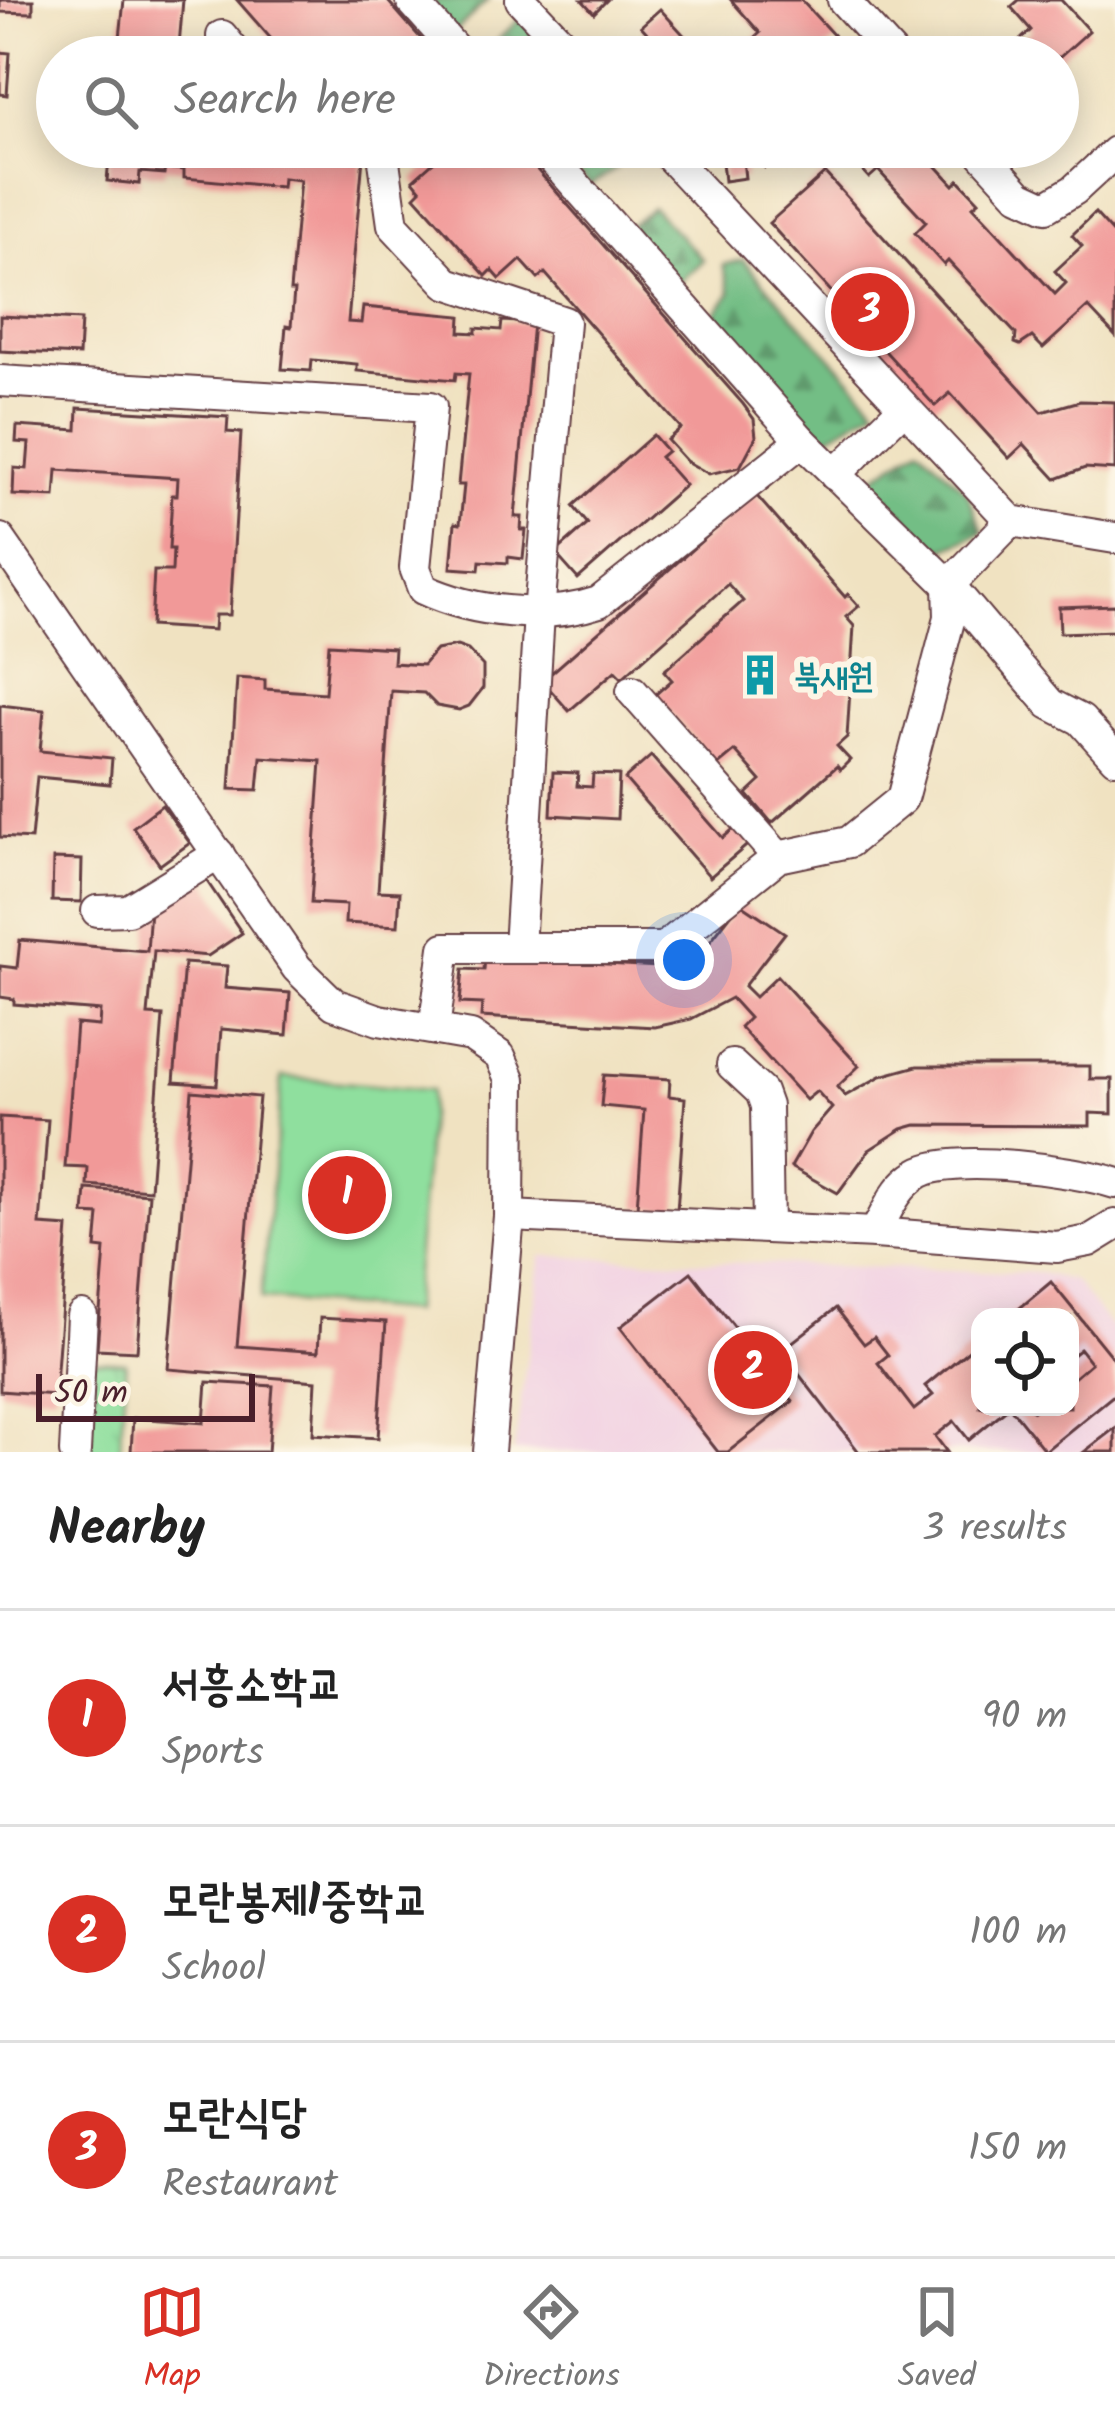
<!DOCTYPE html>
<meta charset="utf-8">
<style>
body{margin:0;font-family:Kalam,"Poor Story",sans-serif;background:#f6f6f6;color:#222}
.controls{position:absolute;right:36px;bottom:36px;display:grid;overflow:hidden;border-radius:24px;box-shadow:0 6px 30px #0003}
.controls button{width:108px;height:108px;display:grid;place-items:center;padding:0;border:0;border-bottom:3px solid #e0e0e0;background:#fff;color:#222;font:60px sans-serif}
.scale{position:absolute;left:36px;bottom:30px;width:219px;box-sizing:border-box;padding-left:12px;border:6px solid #4a1f2b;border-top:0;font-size:33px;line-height:42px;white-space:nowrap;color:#4a1f2b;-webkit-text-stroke:9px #fcf5e5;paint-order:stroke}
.you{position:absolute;left:684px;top:960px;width:42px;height:42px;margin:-30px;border:9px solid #fff;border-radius:50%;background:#1a73e8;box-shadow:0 0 0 18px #1a73e833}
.badge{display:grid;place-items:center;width:78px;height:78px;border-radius:50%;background:#d93025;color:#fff;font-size:39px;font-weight:700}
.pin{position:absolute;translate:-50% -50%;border:6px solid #fff;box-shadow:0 3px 12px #0006}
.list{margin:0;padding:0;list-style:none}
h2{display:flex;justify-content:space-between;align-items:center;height:156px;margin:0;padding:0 48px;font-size:51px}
h2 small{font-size:39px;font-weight:400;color:#767676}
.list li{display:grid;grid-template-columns:78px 1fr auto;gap:36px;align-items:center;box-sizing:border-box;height:216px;padding:0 48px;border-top:3px solid #e0e0e0}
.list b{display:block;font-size:45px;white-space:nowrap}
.list p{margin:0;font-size:39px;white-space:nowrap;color:#767676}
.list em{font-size:39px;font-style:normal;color:#767676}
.icon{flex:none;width:66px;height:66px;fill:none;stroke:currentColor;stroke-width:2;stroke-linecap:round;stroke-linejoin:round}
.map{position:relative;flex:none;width:1115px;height:1452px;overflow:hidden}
.search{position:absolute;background:#fff;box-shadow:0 6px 30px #0003;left:36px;right:36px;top:36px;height:132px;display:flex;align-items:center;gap:30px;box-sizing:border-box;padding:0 42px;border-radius:66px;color:#767676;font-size:45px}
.sheet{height:804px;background:#fff}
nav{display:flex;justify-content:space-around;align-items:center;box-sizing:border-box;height:168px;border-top:3px solid #e0e0e0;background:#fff;font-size:33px;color:#767676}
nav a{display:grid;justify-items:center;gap:6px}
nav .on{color:#d93025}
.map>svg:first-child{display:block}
.built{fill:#f1d0e3;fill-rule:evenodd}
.grass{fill:url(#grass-tufts);stroke:#6c7f64;stroke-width:3}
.forest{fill:url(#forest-firs);stroke:#5e6e58;stroke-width:3}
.garden{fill:#8fdf9e;stroke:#6c7f64;stroke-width:3}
.building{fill:#f19998}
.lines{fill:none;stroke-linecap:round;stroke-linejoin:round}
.minor-casing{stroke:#633c42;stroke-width:34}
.minor{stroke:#fff;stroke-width:30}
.labels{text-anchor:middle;stroke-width:12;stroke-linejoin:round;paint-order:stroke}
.culture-label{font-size:33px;font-weight:bold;fill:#0d838f;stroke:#fcf5e5;text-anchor:start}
</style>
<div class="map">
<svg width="1115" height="1452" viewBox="0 0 1115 1452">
<defs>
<pattern id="grass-tufts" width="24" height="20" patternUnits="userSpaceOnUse" patternTransform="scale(3)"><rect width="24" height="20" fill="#8fdf9e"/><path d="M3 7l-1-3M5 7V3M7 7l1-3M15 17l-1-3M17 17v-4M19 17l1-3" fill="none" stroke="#7dbf88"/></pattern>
<pattern id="forest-firs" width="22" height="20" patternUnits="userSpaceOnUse" patternTransform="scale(3)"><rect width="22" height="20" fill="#73be85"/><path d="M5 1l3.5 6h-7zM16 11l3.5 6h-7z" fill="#609a6d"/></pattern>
</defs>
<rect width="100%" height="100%" fill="#fcf5e5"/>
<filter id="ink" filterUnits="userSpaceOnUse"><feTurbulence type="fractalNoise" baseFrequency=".00833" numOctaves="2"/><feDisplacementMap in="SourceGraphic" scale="24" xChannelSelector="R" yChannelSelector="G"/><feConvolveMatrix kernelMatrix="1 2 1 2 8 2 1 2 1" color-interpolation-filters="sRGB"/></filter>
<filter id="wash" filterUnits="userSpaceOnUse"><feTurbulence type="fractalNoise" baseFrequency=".004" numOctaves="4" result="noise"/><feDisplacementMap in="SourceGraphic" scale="48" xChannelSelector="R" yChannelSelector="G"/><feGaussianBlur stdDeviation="2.7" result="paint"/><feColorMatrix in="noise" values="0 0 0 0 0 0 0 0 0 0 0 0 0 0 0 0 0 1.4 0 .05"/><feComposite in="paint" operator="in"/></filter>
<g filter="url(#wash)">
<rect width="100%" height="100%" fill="#f0e2c1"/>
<!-- built -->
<path class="built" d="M 541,1256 L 1041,1273 L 1074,1281 L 1115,1332 L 1115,1452 L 514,1452 ZM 980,1317 L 1070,1317 L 1070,1407 L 980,1407 Z"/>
<!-- grass -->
<polygon class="grass" points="92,1360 126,1362 120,1452 86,1452"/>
<!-- forest -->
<g class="forest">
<polygon points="425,0 488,0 455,32"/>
<polygon points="522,17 557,57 480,57"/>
<polygon points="556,147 613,147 616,169 590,185"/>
<polygon points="652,207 703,260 678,283 627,228"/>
<polygon points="743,260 877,408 822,440 709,321 731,293 723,265"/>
<polygon points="920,446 967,492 983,532 932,554 864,484"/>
</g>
<!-- garden -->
<polygon class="garden" points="282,1077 431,1090 412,1312 261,1299"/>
<g id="blocks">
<!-- building -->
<g class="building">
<polygon points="0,0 33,0 33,13 0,12"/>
<polygon points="124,0 183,0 178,57 118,57"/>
<polygon points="237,0 387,0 437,57 287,57"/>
<polygon points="582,0 607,0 594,13"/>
<polygon points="731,0 801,0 837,39 818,57 734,57 760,33"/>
<polygon points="1019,0 1061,0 1089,31 1060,57 1001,57 1031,30 1011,7"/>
<polygon points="660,9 692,44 704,57 670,57 660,47 641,26"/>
<polygon points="0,52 10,53 7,95 0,94"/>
<polygon points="110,147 364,147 348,322 361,323 363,307 461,316 460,332 476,333 476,328 501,330 502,321 533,323 515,517 522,517 521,530 526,530 523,559 508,557 508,563 480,561 479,570 451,568 455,523 460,524 464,485 458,485 469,374 456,373 455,380 357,371 357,364 312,360 311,371 282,369 286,326 291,327 294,291 290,291 300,180 283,178 282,187 184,178 184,170 165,168 164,174 140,172 139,184 107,181"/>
<polygon points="434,147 517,147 743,404 754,419 756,437 740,467 709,474 686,461 667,440 681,428 545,273 538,279 521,260 500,279 492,270 486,276 415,196 421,190 413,180 441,155"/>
<polygon points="708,147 770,147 764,167 751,153 743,160 745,178 724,181 722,162"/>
<polygon points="841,147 919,147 954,185 959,180 979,201 973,206 1055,294 1066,283 1055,271 1082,246 1072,235 1095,213 1115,235 1115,336 1088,307 1043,348 1032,337 1020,345 1015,343 1016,334 948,261 944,265 915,233 926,222 878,170 869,178"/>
<polygon points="825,173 1042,412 1080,401 1115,402 1115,470 1085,468 1056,479 1024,444 1009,458 950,393 935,406 769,223"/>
<polygon points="0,316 81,320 79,355 0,351"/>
<polygon points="78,408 228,417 227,432 241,433 230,615 215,615 214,630 151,626 154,571 172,571 173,549 169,549 172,495 177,495 178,478 57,470 55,497 13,495 14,468 27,469 29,443 16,442 17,426 77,430"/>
<polygon points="653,435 667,451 660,457 685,485 578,579 555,553 588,524 573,506"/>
<polygon points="755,494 845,597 848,594 859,606 846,617 854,626 847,737 837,746 850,760 840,770 837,766 772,823 747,794 761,781 735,751 717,766 655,695 672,680 664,671 743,601 728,584 622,678 615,671 569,711 547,686 548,676"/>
<polygon points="1115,605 1115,631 1060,633 1059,607"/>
<polygon points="329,644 394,648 393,663 423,665 436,650 457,646 468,650 483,666 483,688 469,706 459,710 437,706 424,693 391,691 378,891 400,892 398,926 345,923 346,905 311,903 321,761 261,757 258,790 230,789 237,678 265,680 265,689 325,693"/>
<polygon points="0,705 44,710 40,751 112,758 110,784 37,777 31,839 0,837"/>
<polygon points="651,756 723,838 738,825 752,841 710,877 625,779"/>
<polygon points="553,772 578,773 577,786 592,787 593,774 619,775 617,819 551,815"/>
<polygon points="162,805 190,843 160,865 133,827"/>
<polygon points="53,859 82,860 81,902 52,901"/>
<polygon points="202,874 242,933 208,956 154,951 148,1015 163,1016 150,1190 87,1185 88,1168 65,1167 76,1024 99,1026 100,1011 14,1004 14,999 0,997 0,966 17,968 20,940 147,951 150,909"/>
<polygon points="740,903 785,933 744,986 755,997 777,976 859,1066 837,1087 845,1096 881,1076 917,1066 1090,1066 1090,1079 1112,1079 1112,1114 1090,1113 1090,1126 916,1125 902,1129 869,1150 838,1193 791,1167 811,1132 832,1108 817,1091 806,1100 740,1027 749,1018 731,998 691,1019 655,1027 481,1017 482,1004 460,1003 463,969 484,970 485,957 658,967 673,964 707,945"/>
<polygon points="184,963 227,966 225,988 290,993 287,1035 221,1029 217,1085 174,1082"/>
<polygon points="604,1075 670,1079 669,1096 685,1098 677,1211 637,1208 644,1110 601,1106"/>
<polygon points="192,1091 259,1097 237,1346 318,1352 320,1318 386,1322 378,1438 313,1434 316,1381 168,1369"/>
<polygon points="0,1117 48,1120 40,1225 68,1227 55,1395 0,1391"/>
<polygon points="86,1189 149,1194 137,1351 97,1349 105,1249 96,1248 99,1215 84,1214"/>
<polygon points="691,1272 793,1401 728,1452 718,1452 620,1327"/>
<polygon points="1051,1282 1115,1361 1115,1394 1045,1451 1010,1407 1030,1407 1033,1411 1038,1407 1070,1407 1070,1381 1091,1363 1080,1349 1070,1357 1070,1317 1009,1317"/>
<polygon points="836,1308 864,1344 874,1337 888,1355 878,1363 914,1410 933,1395 925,1386 980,1341 980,1407 1009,1407 969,1440 954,1421 935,1436 947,1452 859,1452 781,1351"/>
<polygon points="207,1382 273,1386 268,1452 131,1452 133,1418 204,1423"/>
<polygon points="1115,1428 1115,1452 1084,1452"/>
</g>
</g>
</g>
<g filter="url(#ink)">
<use href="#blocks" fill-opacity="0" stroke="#633c42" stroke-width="3"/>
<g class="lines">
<!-- minor casing -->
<g class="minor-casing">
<g id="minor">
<polyline points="411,0 462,57"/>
<polyline points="521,0 575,57"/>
<polyline points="843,0 895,57"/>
<polyline points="222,36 239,57"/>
<polyline points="382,147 393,225 447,283 564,322 539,613 519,948"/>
<polyline points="542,147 802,441"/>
<polyline points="661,147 1011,521 1115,538"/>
<polyline points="976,147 1020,195 1046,207 1074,190 1115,152"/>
<path d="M 0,381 L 431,407 L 415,568 L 423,589 C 474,613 545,620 599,602 L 802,441 L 949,585 L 1050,704 L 1081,720 L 1115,758"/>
<polyline points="835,475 904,407"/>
<polyline points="0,539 297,968 334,1004 379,1020 471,1036 500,1056 510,1079 509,1216 489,1452"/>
<polyline points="632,691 778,857"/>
<polyline points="97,911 128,910 219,854"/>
<polyline points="434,1029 445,948 664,948 778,857 849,842 902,799 950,617 949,585 1011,521"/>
<polyline points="732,1065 761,1092 766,1106 768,1227"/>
<polyline points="509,1216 875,1233 1057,1247 1089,1241 1115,1225"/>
<path d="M 875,1233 C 888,1209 896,1187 919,1173 C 953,1153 1077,1171 1115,1183"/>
<polyline points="75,1452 82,1316"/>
</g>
</g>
<!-- minor -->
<use href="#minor" class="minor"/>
</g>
</g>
<!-- icons -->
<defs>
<g id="building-bare" transform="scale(3.24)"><path d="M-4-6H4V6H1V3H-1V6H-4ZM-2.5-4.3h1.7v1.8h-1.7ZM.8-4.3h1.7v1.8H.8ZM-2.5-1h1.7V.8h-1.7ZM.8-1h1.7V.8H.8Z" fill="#0f9aa8" stroke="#fcf5e5" stroke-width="2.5" paint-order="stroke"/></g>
</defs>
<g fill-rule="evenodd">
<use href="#building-bare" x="760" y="675"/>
</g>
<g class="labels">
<!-- culture labels -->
<g class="culture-label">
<text x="794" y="687">북새원</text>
</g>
</g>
</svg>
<div class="controls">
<button><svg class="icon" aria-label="locate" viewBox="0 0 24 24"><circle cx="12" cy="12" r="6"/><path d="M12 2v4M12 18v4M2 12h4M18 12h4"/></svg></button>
</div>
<div class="scale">50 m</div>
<div class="you"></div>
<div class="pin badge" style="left:347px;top:1195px">1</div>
<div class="pin badge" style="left:753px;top:1370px">2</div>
<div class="pin badge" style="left:870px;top:312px">3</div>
<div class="search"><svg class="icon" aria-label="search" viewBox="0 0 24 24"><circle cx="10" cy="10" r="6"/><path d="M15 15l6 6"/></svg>Search here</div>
</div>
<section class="sheet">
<h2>Nearby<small>3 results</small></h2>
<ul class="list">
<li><span class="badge">1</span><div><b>서흥소학교</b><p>Sports</p></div><em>90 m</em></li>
<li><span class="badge">2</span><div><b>모란봉제1중학교</b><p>School</p></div><em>100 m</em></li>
<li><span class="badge">3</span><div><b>모란식당</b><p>Restaurant</p></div><em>150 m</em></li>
</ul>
</section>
<nav>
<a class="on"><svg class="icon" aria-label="map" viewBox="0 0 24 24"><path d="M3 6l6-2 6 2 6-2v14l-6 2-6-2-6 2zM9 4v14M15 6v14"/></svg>Map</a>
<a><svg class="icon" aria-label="directions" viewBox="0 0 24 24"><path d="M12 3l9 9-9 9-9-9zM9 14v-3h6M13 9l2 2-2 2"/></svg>Directions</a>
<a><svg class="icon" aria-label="saved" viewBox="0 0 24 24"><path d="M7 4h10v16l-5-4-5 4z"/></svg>Saved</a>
</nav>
